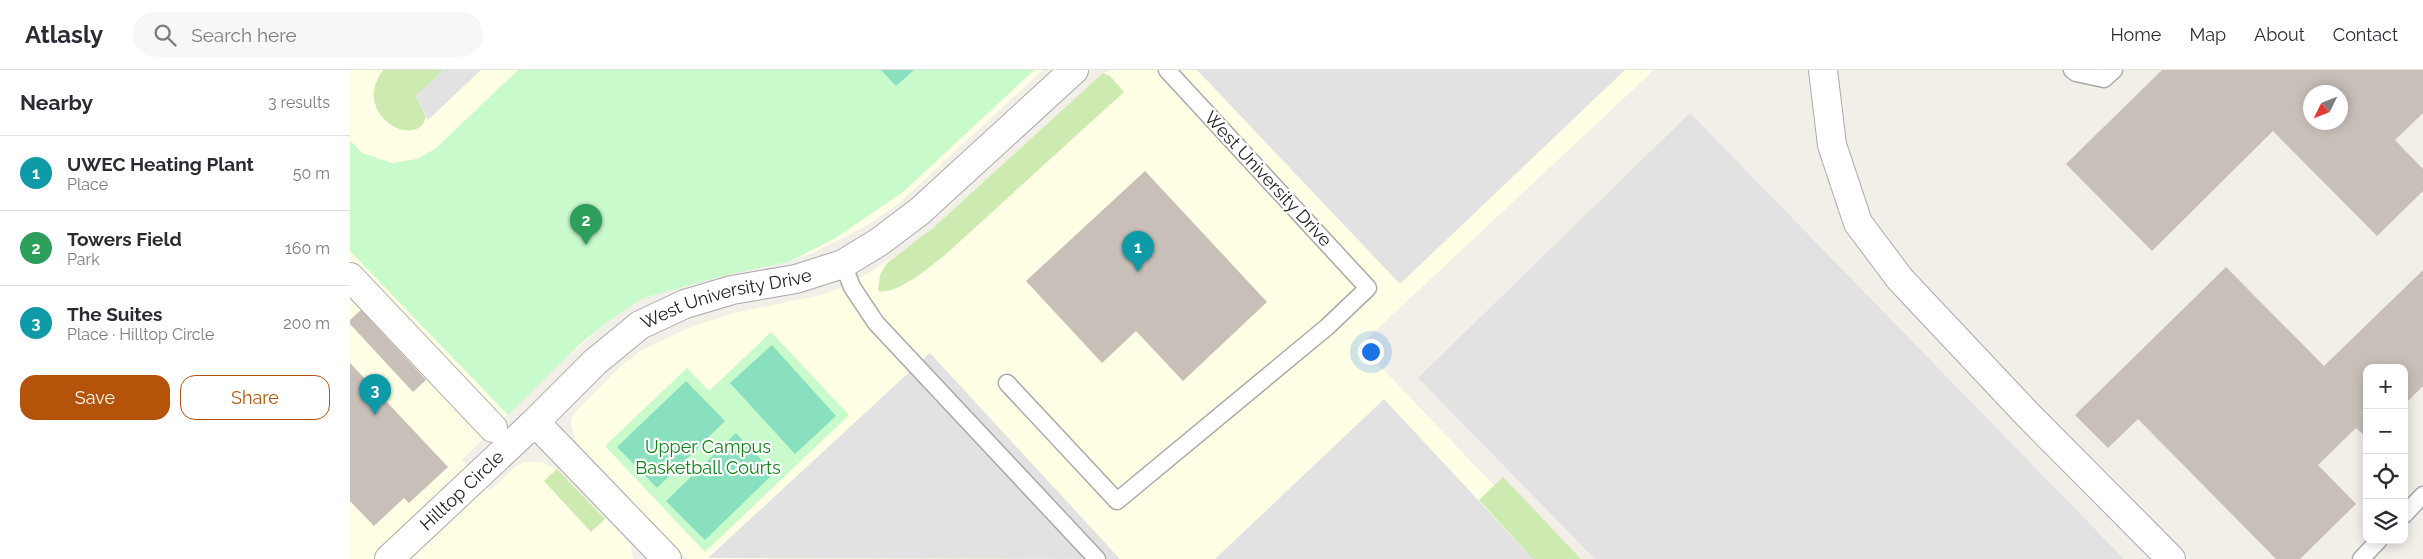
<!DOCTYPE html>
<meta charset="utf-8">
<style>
body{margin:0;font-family:Raleway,sans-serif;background:#f7f7f7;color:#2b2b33}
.controls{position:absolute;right:15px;bottom:15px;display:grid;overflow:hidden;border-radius:10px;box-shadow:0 2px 12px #0003}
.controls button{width:45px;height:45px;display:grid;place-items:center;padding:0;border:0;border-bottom:1px solid #e1e1e2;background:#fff;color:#2b2b33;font:25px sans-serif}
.compass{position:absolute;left:1953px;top:15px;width:45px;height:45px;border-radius:50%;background:#fff;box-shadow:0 2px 12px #0003;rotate:227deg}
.you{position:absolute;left:1020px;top:281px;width:18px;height:18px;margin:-12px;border:4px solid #fff;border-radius:50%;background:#1a73e8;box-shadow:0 0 0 8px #1a73e833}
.badge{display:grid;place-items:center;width:32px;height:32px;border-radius:50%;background:#b45309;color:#fff;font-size:16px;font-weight:700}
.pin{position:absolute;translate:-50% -41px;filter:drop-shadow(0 1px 2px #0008)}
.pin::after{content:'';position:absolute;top:26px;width:18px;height:15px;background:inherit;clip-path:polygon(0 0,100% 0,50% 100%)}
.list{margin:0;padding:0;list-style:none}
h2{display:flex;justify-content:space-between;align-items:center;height:65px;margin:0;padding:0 20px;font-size:21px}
h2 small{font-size:16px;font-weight:400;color:#7c7c81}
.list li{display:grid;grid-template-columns:32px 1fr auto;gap:15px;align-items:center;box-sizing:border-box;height:75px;padding:0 20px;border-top:1px solid #e1e1e2}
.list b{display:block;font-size:19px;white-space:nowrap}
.list p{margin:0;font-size:16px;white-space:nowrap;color:#7c7c81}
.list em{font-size:16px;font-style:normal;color:#7c7c81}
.actions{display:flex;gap:10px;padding:15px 20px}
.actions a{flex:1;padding:11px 0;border:1px solid #b45309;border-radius:15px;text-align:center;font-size:18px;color:#b45309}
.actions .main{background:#b45309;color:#fff}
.icon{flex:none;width:28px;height:28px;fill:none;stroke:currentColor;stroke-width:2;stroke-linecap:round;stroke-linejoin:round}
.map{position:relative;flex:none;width:2073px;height:489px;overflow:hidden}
header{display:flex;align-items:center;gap:30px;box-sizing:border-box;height:70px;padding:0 25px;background:#fff;border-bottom:1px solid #e1e1e2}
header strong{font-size:24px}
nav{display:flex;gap:28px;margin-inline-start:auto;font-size:18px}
.search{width:350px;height:45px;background:#f7f7f7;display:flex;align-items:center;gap:12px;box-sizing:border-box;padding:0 18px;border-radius:28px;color:#7c7c81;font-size:19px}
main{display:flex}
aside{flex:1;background:#fff}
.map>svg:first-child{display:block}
.education{fill:#ffffe5}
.grass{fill:#cdebb0}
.park{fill:#c8facc}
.pitch{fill:#88e0be}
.parking{fill:#e2e2e2}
.building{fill:#c7bfb8;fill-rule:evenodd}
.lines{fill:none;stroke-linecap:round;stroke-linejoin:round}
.lane-casing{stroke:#a9a9a9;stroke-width:19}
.street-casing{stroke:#a9a9a9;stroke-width:30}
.lane{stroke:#fff;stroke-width:16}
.street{stroke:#fff;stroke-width:28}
.labels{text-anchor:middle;stroke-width:4.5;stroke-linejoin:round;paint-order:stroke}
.street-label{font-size:18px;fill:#222;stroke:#fff}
.park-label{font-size:18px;fill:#0c8416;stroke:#fff}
</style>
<header>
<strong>Atlasly</strong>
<div class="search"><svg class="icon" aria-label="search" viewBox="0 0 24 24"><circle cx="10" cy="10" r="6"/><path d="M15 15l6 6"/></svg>Search here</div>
<nav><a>Home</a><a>Map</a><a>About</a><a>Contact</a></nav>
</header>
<main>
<aside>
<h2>Nearby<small>3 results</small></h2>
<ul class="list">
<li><span class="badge" style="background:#0f9aa8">1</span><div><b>UWEC Heating Plant</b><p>Place</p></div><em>50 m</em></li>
<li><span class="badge" style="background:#2e9e5b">2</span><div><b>Towers Field</b><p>Park</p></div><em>160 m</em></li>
<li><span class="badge" style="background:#0f9aa8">3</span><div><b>The Suites</b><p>Place · Hilltop Circle</p></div><em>200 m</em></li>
</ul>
<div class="actions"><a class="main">Save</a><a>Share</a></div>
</aside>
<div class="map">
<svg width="2073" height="489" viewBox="0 0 2073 489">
<rect width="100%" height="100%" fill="#f2efe9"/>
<!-- education -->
<g class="education">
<polygon points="0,0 693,0 547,135 514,157 465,182 438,192 377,205 293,228 260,250 195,306 112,390 140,421 165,397 174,392 191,392 207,399 281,475 283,489 0,489"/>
<polygon points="761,0 1304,0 1010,275 1214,489 337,489 225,370 221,354 222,347 226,341 271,296 292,280 343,256 384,243 472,225 496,216 520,202 564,174 583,158 753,3"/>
</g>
<!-- grass -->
<g class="grass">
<path d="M 33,0 L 94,0 L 66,26 L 76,47 C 67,81 0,45 33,0 Z"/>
<path d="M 753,3 L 760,6 L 774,22 L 595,185 C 579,197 548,225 528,221 L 530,205 L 537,193 L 583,158 Z"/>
<polygon points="207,399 255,449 241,462 194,411"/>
<polygon points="1153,407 1231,489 1183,489 1129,430"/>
</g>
<!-- park -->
<g class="park">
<polygon points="168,0 684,0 553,122 484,169 438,192 377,205 293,228 260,250 230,274 158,345 0,181 0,70 12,83 42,93 67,89 85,79"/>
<polygon points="421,262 499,345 355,482 255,376 337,298 359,321"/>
</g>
<!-- pitch -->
<g class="pitch">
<polygon points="531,0 564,0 546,16"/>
<polygon points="422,275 486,346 445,384 380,313"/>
<polygon points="336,311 375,351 307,418 267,377"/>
<polygon points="386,363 424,403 355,470 316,431"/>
</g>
<!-- parking -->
<g class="parking">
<polygon points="94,0 131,0 78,50 66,26"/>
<polygon points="847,0 1275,0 1050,214"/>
<polygon points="1340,43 1774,489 1245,489 1068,308"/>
<polygon points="580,283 770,489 358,488"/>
<polygon points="1034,329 1183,489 865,489"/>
</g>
<!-- building -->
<g class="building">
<path d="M 1812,0 L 2073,0 L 2073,43 L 2045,70 L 2073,99 L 2073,121 L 2027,166 L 1923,61 L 1802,181 L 1716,94 ZM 1960,22 L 1990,22 L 1990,52 L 1960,52 Z"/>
<polygon points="795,101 917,232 833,311 786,261 752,293 676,211"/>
<polygon points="1876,197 1974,296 2073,200 2073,316 2054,335 2054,298 2017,298 2017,368 2006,358 1968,395 2006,434 1950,489 1926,489 1788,349 1758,378 1725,345"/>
<polygon points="11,240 76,310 63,322 0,254 0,250"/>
<polygon points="0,293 98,397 59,433 54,428 24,456 0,431"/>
</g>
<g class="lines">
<!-- lane casing -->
<g class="lane-casing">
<g id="lane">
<polyline points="1722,0 1726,3 1754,9 1764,0"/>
<polyline points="493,194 502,217 526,253 747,489"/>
<polyline points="657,313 767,431 977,257 1018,218 817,0"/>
<polyline points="2054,445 2073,425"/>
<polyline points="2011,489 2029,470"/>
</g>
</g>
<!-- street casing -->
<g class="street-casing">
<g id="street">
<polyline points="1473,0 1482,75 1508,153 1550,209 1678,345 1821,489"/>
<polyline points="0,207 143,358"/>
<polyline points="185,352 317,489"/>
<path id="s1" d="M 39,489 L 185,352 L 245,292 L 290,255 L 335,234 L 382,220 L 446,209 L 493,194 L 529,172 L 570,141 L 724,0"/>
</g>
</g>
<!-- lane -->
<use href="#lane" class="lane"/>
<!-- street -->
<use href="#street" class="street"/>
</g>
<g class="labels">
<!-- street labels -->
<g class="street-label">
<text transform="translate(918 109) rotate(47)" y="6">West University Drive</text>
<text dy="6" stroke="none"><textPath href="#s1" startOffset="434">West University Drive</textPath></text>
<text dy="6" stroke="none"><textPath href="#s1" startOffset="100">Hilltop Circle</textPath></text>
</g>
<!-- park labels -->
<g class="park-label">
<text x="358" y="383">Upper Campus<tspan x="358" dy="21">Basketball Courts</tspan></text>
</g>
</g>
</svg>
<div class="controls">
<button>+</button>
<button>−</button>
<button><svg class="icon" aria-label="locate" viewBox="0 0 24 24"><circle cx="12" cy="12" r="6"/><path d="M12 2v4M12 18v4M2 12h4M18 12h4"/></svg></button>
<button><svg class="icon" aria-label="layers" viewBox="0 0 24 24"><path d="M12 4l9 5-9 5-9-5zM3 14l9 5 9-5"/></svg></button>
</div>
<svg class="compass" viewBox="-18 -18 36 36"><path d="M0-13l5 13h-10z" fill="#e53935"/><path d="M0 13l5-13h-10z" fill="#7c7c81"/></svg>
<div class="you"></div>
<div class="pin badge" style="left:788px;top:202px;background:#0f9aa8">1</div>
<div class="pin badge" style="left:236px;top:175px;background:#2e9e5b">2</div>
<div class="pin badge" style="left:25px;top:345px;background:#0f9aa8">3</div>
</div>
</main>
